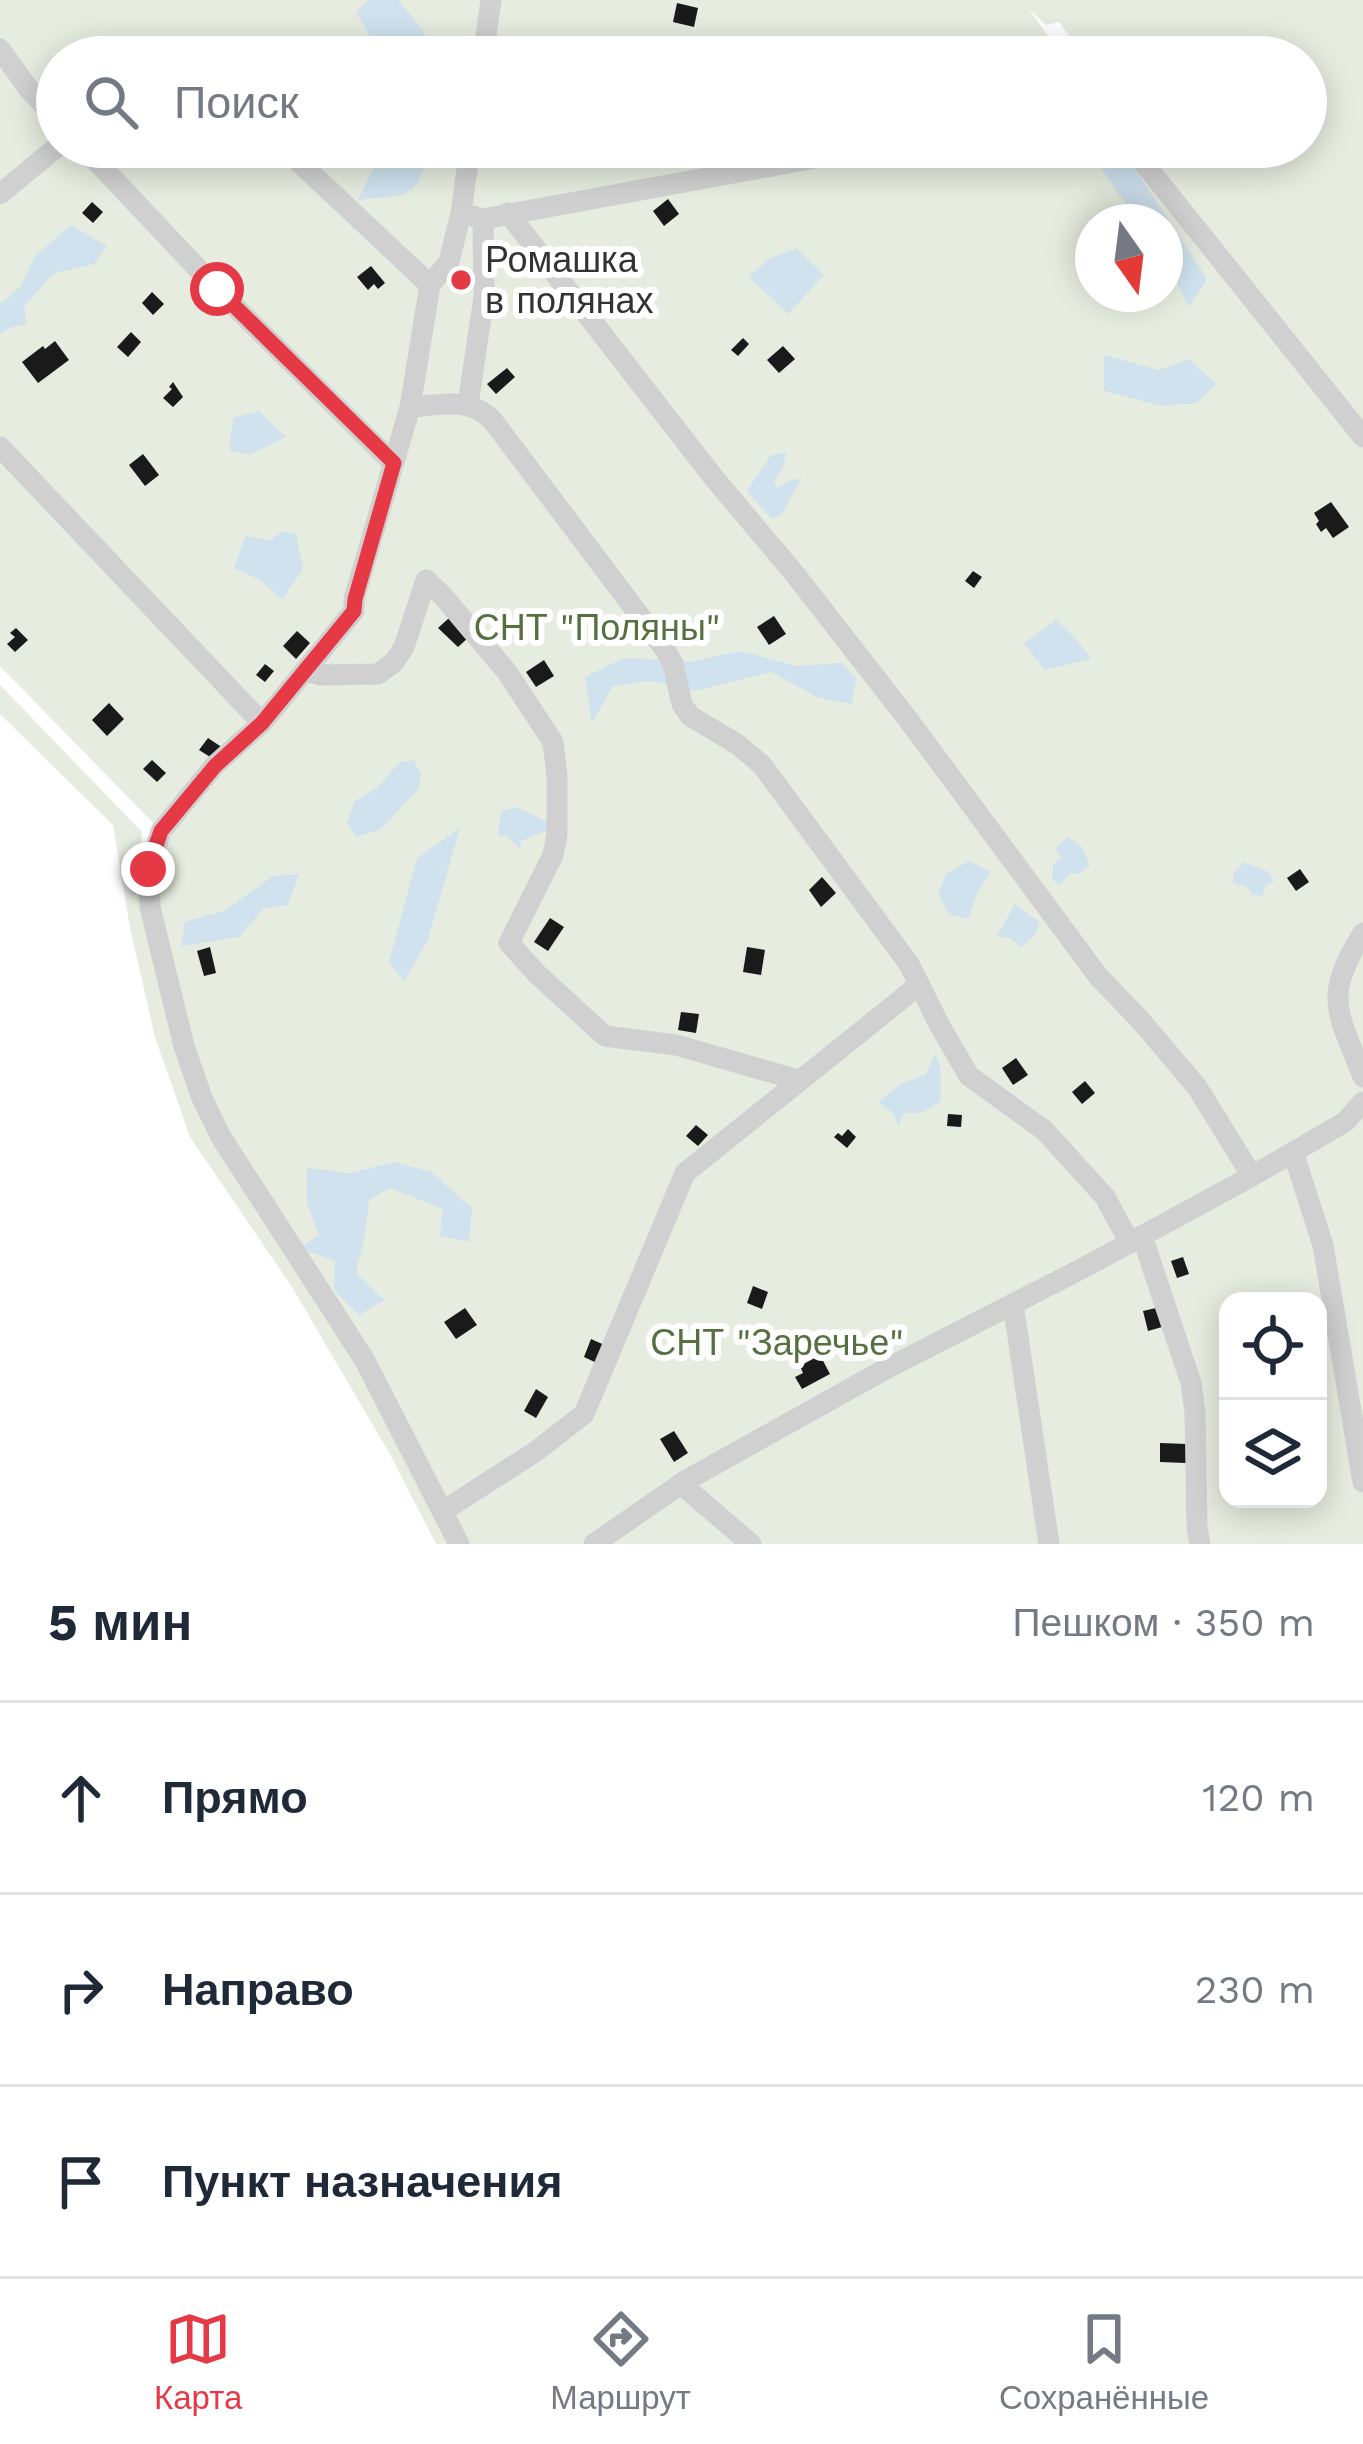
<!DOCTYPE html>
<html lang="ru">
<meta charset="utf-8">
<style>
body{margin:0;font-family:"Work Sans",sans-serif;background:#f2f2f3;color:#1f2937}
.controls{position:absolute;right:36px;bottom:36px;display:grid;overflow:hidden;border-radius:24px;box-shadow:0 6px 30px #0003}
.controls button{width:108px;height:108px;display:grid;place-items:center;padding:0;border:0;border-bottom:3px solid #e0e1e3;background:#fff;color:#1f2937;font:60px sans-serif}
.compass{position:absolute;left:1075px;top:204px;width:108px;height:108px;border-radius:50%;background:#fff;box-shadow:0 6px 30px #0003;rotate:166deg}
.stop{position:absolute;width:36px;height:36px;margin:-27px;border:9px solid #e63946;border-radius:50%;background:#fff}
.stop.end{background:#e63946;border-color:#fff;box-shadow:0 3px 12px #0008}
.list{margin:0;padding:0;list-style:none}
h2{display:flex;justify-content:space-between;align-items:center;height:156px;margin:0;padding:0 48px;font-size:51px}
h2 small{font-size:39px;font-weight:400;color:#747a83}
.list li{display:grid;grid-template-columns:78px 1fr auto;gap:36px;align-items:center;box-sizing:border-box;height:192px;padding:0 48px;border-top:3px solid #e0e1e3}
.list b{display:block;font-size:45px;white-space:nowrap}
.list em{font-size:39px;font-style:normal;color:#747a83}
.icon{flex:none;width:66px;height:66px;fill:none;stroke:currentColor;stroke-width:2;stroke-linecap:round;stroke-linejoin:round}
.map{position:relative;flex:none;width:1363px;height:1544px;overflow:hidden}
.search{position:absolute;background:#fff;box-shadow:0 6px 30px #0003;left:36px;right:36px;top:36px;height:132px;display:flex;align-items:center;gap:30px;box-sizing:border-box;padding:0 42px;border-radius:66px;color:#747a83;font-size:45px}
.sheet{height:732px;background:#fff}
nav{display:flex;justify-content:space-around;align-items:center;box-sizing:border-box;height:168px;border-top:3px solid #e0e1e3;background:#fff;font-size:33px;color:#747a83}
nav a{display:grid;justify-items:center;gap:6px}
nav .on{color:#e63946}
.map>svg:first-child{display:block}
.green{fill:#e6ecdf;fill-rule:evenodd}
.water{fill:#cfe2ee}
.building{fill:#1a1a1a}
.lines{fill:none;stroke-linecap:round;stroke-linejoin:round}
.minor{stroke:#d0d0d0;stroke-width:21}
.route{stroke:#e63946;stroke-width:15}
.poi-dot{fill:#e63946;stroke:#fff;stroke-width:4.5}
.labels{text-anchor:middle;stroke-width:12;stroke-linejoin:round;paint-order:stroke}
.poi-label{font-size:36px;fill:#333;stroke:#fff;text-anchor:start}
.park-label{font-size:36px;fill:#56703f;stroke:#fff}
</style>
<div class="map">
<svg width="1363" height="1544" viewBox="0 0 1363 1544">
<rect width="100%" height="100%" fill="#fff"/>
<!-- green -->
<g class="green">
<path d="M 0,0 L 1363,0 L 1363,424 L 1144,147 L 1306,147 L 1306,57 L 1084,57 L 1059,22 L 1046,25 L 1028,8 L 1063,57 L 57,57 L 57,147 L 1132,147 L 1363,437 L 1363,1544 L 459,1544 L 411,1446 L 221,1137 L 150,907 L 161,831 L 0,666 ZM 1093,222 L 1165,222 L 1165,294 L 1093,294 ZM 1228,1301 L 1318,1301 L 1318,1499 L 1228,1499 Z"/>
<polygon points="0,685 142,832 139,866 142,910 173,1039 378,1402 450,1544 436,1544 391,1456 292,1287 190,1137 155,1037 130,928 113,825 0,714"/>
</g>
<!-- water -->
<g class="water">
<polygon points="369,0 398,0 422,29 437,57 382,57 356,12"/>
<path d="M 384,147 L 433,147 C 412,202 414,193 358,200 Z"/>
<polygon points="1022,147 1107,147 1133,166 1207,279 1189,307 1165,261 1165,222 1138,222 1101,168 1070,154 1038,167 1012,160"/>
<polygon points="71,225 107,246 94,264 53,274 24,306 26,324 9,328 0,334 0,304 20,287 35,256"/>
<polygon points="796,248 824,275 788,314 749,277 769,259"/>
<polygon points="1104,355 1159,370 1189,359 1216,384 1196,403 1161,406 1104,391"/>
<polygon points="259,411 286,437 249,455 229,450 233,418"/>
<polygon points="786,453 783,469 774,481 777,488 789,481 802,478 781,515 772,519 747,491 771,455"/>
<polygon points="283,531 296,534 303,569 282,600 260,580 234,568 245,536 270,540"/>
<polygon points="1056,620 1076,639 1091,659 1045,670 1024,643"/>
<polygon points="741,651 796,666 842,663 856,679 852,704 819,698 771,672 695,691 650,681 613,686 592,723 585,677 624,658 689,662"/>
<polygon points="414,760 421,775 419,788 381,829 356,837 347,823 355,801 378,787 400,762"/>
<polygon points="517,807 549,823 546,831 521,841 520,849 507,836 498,835 501,811"/>
<polygon points="460,828 427,942 404,981 389,962 417,858"/>
<polygon points="1068,837 1081,846 1090,865 1079,874 1071,873 1059,885 1052,879 1053,864 1061,859 1056,848"/>
<polygon points="969,861 991,872 977,894 968,919 949,914 938,894 946,874"/>
<polygon points="1243,862 1269,872 1274,882 1266,885 1262,896 1254,895 1246,887 1233,883 1233,874"/>
<polygon points="299,874 288,905 263,909 239,937 181,946 185,922 226,910 273,876"/>
<polygon points="1015,904 1039,922 1036,934 1021,947 1010,938 997,936"/>
<path d="M 935,1054 C 944,1067 939,1085 941,1101 L 922,1113 L 904,1113 L 899,1126 L 892,1112 L 878,1102 L 901,1084 L 926,1074 Z"/>
<polygon points="394,1162 431,1172 472,1208 469,1242 440,1236 443,1209 390,1188 369,1200 365,1235 356,1273 384,1300 359,1315 334,1290 335,1261 300,1248 319,1235 307,1204 307,1168 350,1173"/>
</g>
<!-- building -->
<g class="building">
<polygon points="677,3 698,8 694,27 673,22"/>
<polygon points="101,45 104,57 82,57 81,50"/>
<polygon points="668,199 679,214 664,226 653,211"/>
<polygon points="92,202 103,212 93,223 82,213"/>
<polygon points="371,266 385,283 378,289 374,284 368,290 357,277"/>
<polygon points="453,271 471,274 469,289 450,286"/>
<polygon points="152,292 164,304 153,315 142,303"/>
<polygon points="131,332 141,342 128,357 117,347"/>
<polygon points="743,338 749,344 738,356 731,350"/>
<polygon points="55,341 69,360 38,383 22,362 43,346 45,349"/>
<polygon points="783,346 795,359 779,373 767,360"/>
<polygon points="507,368 515,377 496,394 487,384"/>
<polygon points="173,382 183,397 173,407 163,398 172,389 169,387"/>
<polygon points="143,454 159,475 145,486 129,465"/>
<polygon points="1331,502 1349,527 1333,538 1326,528 1321,532 1316,524 1319,521 1314,513"/>
<polygon points="973,571 982,577 974,588 965,581"/>
<polygon points="774,616 786,634 769,645 757,627"/>
<polygon points="449,618 469,637 458,647 438,628"/>
<polygon points="16,628 28,640 15,652 7,644 15,637 10,633"/>
<polygon points="297,631 310,643 296,659 283,646"/>
<polygon points="544,660 554,676 536,687 526,672"/>
<polygon points="265,664 274,671 265,682 256,675"/>
<polygon points="109,703 124,719 107,736 92,720"/>
<polygon points="208,738 223,748 215,760 199,750"/>
<polygon points="152,760 166,773 157,782 143,769"/>
<polygon points="1300,869 1309,882 1296,891 1287,878"/>
<polygon points="822,877 836,893 821,907 809,890"/>
<polygon points="550,918 564,927 548,951 534,942"/>
<polygon points="210,947 216,973 204,976 197,951"/>
<polygon points="747,947 765,950 761,975 743,972"/>
<polygon points="681,1012 699,1014 696,1033 678,1030"/>
<polygon points="1016,1058 1028,1075 1013,1085 1002,1068"/>
<polygon points="1085,1081 1095,1093 1082,1104 1072,1092"/>
<polygon points="948,1114 962,1115 961,1127 947,1126"/>
<polygon points="696,1125 708,1135 698,1146 686,1136"/>
<polygon points="848,1129 856,1137 847,1148 834,1137 838,1133 842,1136"/>
<polygon points="1183,1257 1189,1274 1177,1278 1171,1261"/>
<polygon points="753,1286 768,1292 762,1309 747,1303"/>
<polygon points="465,1308 477,1325 456,1339 444,1322"/>
<polygon points="1156,1308 1162,1327 1148,1331 1143,1311"/>
<polygon points="591,1339 609,1347 601,1365 584,1357"/>
<polygon points="820,1355 830,1374 802,1389 795,1377 803,1373 800,1366"/>
<polygon points="536,1389 548,1397 536,1418 524,1411"/>
<polygon points="674,1431 688,1453 674,1462 660,1439"/>
<polygon points="1160,1443 1187,1444 1186,1463 1160,1462"/>
</g>
<g class="lines">
<!-- minor -->
<g class="minor">
<polyline points="0,49 28,88 57,119"/>
<polyline points="483,57 491,0"/>
<polyline points="83,147 217,289 393,463"/>
<polyline points="283,147 430,285"/>
<polyline points="1131,147 1363,437"/>
<polyline points="0,194 57,147"/>
<polyline points="461,213 483,219 875,147"/>
<polyline points="508,213 714,478 794,573 910,722 1098,976 1141,1021 1197,1087 1252,1176"/>
<polyline points="468,404 484,297 483,219"/>
<path d="M 410,407 C 442,405 469,396 493,421 L 664,648 L 673,664 L 682,704 L 690,716 L 737,744 L 762,765 L 909,964 L 940,1026 L 969,1076 L 1044,1130 L 1105,1197 L 1130,1243"/>
<polyline points="0,447 262,723"/>
<polyline points="305,671 321,675 378,674 394,662 404,647 426,580 442,595 507,672 553,742 557,776 557,834 553,855 509,943 537,974 605,1036 676,1045 798,1080"/>
<path d="M 1363,933 C 1322,999 1338,1011 1363,1077"/>
<polyline points="1293,1152 1323,1245 1363,1482"/>
<polyline points="1142,1236 1191,1383 1195,1412 1197,1527 1200,1544"/>
<polyline points="1013,1304 1049,1544"/>
<polyline points="681,1484 751,1544"/>
<polyline points="443,1511 535,1452 584,1414 685,1173 919,985"/>
<polyline points="459,1544 364,1359 221,1137 202,1098 184,1046 150,907 149,869 161,831 215,765 262,723 354,611 354,599 410,407 430,285 449,262 461,213 470,147"/>
<polyline points="594,1544 685,1481 882,1371 1087,1266 1252,1176 1345,1122 1363,1102"/>
</g>
</g>
<g class="lines">
<!-- route -->
<polyline class="route" points="148,869 161,831 215,766 262,723 354,611 355,599 394,463 217,289"/>
</g>
<!-- markers -->
<circle class="poi-dot" cx="461" cy="280" r="12"/>
<g class="labels">
<!-- poi labels -->
<g class="poi-label">
<text x="485" y="272">Ромашка<tspan x="485" dy="41">в полянах</tspan></text>
</g>
<!-- park labels -->
<g class="park-label">
<text x="597" y="640">СНТ "Поляны"</text>
<text x="777" y="1355">СНТ "Заречье"</text>
</g>
</g>
</svg>
<div class="controls">
<button><svg class="icon" aria-label="locate" viewBox="0 0 24 24"><circle cx="12" cy="12" r="6"/><path d="M12 2v4M12 18v4M2 12h4M18 12h4"/></svg></button>
<button><svg class="icon" aria-label="layers" viewBox="0 0 24 24"><path d="M12 4l9 5-9 5-9-5zM3 14l9 5 9-5"/></svg></button>
</div>
<svg class="compass" viewBox="-18 -18 36 36"><path d="M0-13l5 13h-10z" fill="#e53935"/><path d="M0 13l5-13h-10z" fill="#747a83"/></svg>
<div class="stop" style="left:217px;top:289px"></div>
<div class="stop end" style="left:148px;top:869px"></div>
<div class="search"><svg class="icon" aria-label="search" viewBox="0 0 24 24"><circle cx="10" cy="10" r="6"/><path d="M15 15l6 6"/></svg>Поиск</div>
</div>
<section class="sheet">
<h2>5 мин<small>Пешком · 350 m</small></h2>
<ul class="list">
<li><svg class="icon" aria-label="ahead" viewBox="0 0 24 24"><path d="M12 20V5M6 11l6-6 6 6"/></svg><div><b>Прямо</b></div><em>120 m</em></li>
<li><svg class="icon" aria-label="right" viewBox="0 0 24 24"><path d="M7 20v-9h11M14 6l5 5-5 5"/></svg><div><b>Направо</b></div><em>230 m</em></li>
<li><svg class="icon" aria-label="arrive" viewBox="0 0 24 24"><path d="M6 21V4h12l-3 4 3 4H6"/></svg><div><b>Пункт назначения</b></div></li>
</ul>
</section>
<nav>
<a class="on"><svg class="icon" aria-label="map" viewBox="0 0 24 24"><path d="M3 6l6-2 6 2 6-2v14l-6 2-6-2-6 2zM9 4v14M15 6v14"/></svg>Карта</a>
<a><svg class="icon" aria-label="directions" viewBox="0 0 24 24"><path d="M12 3l9 9-9 9-9-9zM9 14v-3h6M13 9l2 2-2 2"/></svg>Маршрут</a>
<a><svg class="icon" aria-label="saved" viewBox="0 0 24 24"><path d="M7 4h10v16l-5-4-5 4z"/></svg>Сохранённые</a>
</nav>
